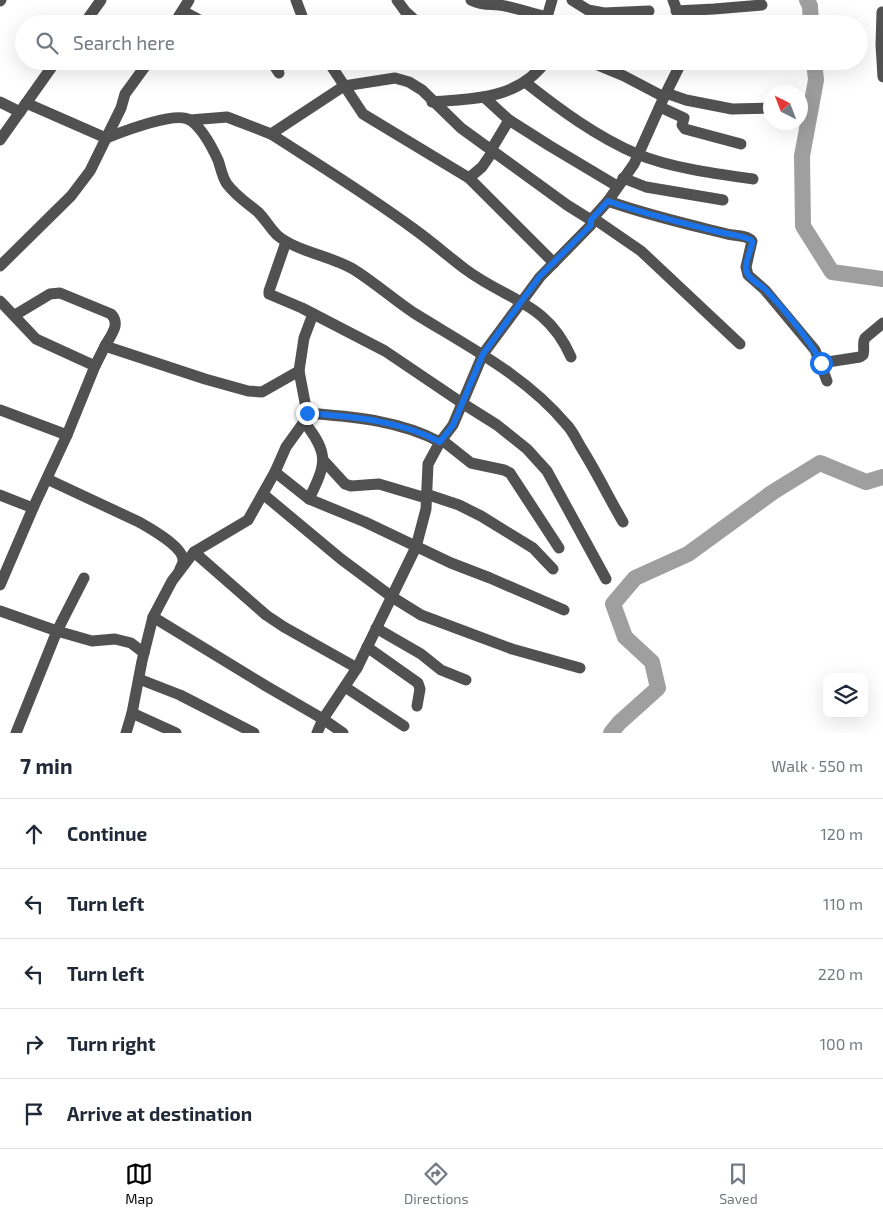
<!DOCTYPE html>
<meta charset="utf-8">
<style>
body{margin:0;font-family:"Exo 2",sans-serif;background:#f2f2f3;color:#1f2937}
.controls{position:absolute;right:15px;bottom:15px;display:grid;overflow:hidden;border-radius:10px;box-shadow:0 5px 20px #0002}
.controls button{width:45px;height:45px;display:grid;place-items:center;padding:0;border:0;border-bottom:1px solid #e0e1e3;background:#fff;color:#1f2937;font:25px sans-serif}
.compass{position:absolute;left:763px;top:85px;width:45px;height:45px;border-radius:50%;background:#fff;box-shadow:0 5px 20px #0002;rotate:318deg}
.stop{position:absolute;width:15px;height:15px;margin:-11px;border:4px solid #1a73e8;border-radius:50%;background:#fff}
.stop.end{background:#1a73e8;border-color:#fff;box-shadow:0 1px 5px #0008}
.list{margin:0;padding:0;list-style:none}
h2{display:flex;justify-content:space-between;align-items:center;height:65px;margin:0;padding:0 20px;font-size:21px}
h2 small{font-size:16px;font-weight:400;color:#747a83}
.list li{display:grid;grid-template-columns:32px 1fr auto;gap:15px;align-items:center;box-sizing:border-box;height:70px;padding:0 20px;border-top:1px solid #e0e1e3}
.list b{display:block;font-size:19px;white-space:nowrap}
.list em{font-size:16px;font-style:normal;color:#747a83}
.icon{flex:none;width:28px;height:28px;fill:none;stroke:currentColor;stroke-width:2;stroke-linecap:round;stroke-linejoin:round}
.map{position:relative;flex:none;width:883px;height:733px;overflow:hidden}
.search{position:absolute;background:#fff;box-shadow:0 5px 20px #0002;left:15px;right:15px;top:15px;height:55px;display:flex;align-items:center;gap:12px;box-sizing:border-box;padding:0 18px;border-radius:28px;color:#747a83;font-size:19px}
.sheet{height:415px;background:#fff}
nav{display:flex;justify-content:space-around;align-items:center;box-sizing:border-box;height:70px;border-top:1px solid #e0e1e3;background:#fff;font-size:14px;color:#747a83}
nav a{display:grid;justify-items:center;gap:2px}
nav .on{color:#000}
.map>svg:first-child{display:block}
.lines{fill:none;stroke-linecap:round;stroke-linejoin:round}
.river{stroke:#9f9f9f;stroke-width:16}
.minor{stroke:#515151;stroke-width:11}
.route{stroke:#1a73e8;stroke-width:6}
</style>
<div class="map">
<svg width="883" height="733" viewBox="0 0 883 733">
<rect width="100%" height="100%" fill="#fff"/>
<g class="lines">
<!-- river -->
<g class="river">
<polyline points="807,0 810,6 811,24"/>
<polyline points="814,61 816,80 802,156 803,226 832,272 883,279"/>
<polyline points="611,733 619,723 658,688 652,662 625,637 613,604 635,578 688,554 773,492 820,463 866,482 883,477"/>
</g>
<!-- minor -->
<g class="minor">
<polyline points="296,0 305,24"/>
<polyline points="397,0 405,11 419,24"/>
<path d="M 471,0 C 485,7 492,3 505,6 C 520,9 533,14 547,17"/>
<polyline points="572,0 588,10 604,13 649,11"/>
<polyline points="673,0 682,24"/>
<polyline points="0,1 1,0"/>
<polyline points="183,11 207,24"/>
<polyline points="676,11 714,9 762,5"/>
<polyline points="882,12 881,45 883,77"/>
<polyline points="84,24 101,0"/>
<polyline points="174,24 189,0"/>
<polyline points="549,24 547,17 552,0"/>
<polyline points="271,61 279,73"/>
<polyline points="328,61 363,114 469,178 554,263"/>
<path d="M 525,82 C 559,109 597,137 637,154 C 671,168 717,174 753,179"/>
<polyline points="666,93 686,100 732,109 770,108"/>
<polyline points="664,97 682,61"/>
<polyline points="485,98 509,120 550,146 617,186"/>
<polyline points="0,102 20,112"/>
<path d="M 432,102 C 474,99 519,99 546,61"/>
<path d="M 26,103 L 106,138 C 122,132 175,111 190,120 C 202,128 212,147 218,160 C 221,168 222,177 227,184 C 236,196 247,203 258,212 C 265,219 270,228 277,235 C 295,251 331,256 353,269 C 374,282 393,299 414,313 C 467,346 525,375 566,424 C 573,431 577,441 582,449 C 597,473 609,498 623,522"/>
<polyline points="660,107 684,118 682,125 685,129 741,144"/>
<polyline points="190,120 227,117 271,134 344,86 395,78 409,82 422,90 461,128 567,205 591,220"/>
<path d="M 271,134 C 319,165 368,195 414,229 C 432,242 448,256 465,269 C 508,301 547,302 571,357"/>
<polyline points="0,140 56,61"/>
<polyline points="491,150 509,120"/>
<polyline points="469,178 482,167 493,151"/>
<polyline points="623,178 646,187 723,200"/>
<path d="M 608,201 C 647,215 687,224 727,234 C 734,236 747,235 752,241 L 746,267 L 748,275 L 765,290 L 815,350 L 827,381"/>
<polyline points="593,218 641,251 740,344"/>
<polyline points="286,242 269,291 269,294 302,308 385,351 462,403 497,425 527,449 547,471 606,579"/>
<polyline points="0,266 71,196 90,171 121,108 125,94 149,61"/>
<polyline points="0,301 36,339 95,366"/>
<path d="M 15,315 L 50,294 L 60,293 L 111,314 C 121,324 111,335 105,346 L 205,379 L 248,391 L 262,392 L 299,371"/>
<path d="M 821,363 L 860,357 L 863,355 C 865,349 862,343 865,338 L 883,323"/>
<polyline points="0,410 67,435"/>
<path d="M 307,413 C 353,417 399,420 440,442"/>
<path d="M 304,422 C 330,454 326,464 309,499"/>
<polyline points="442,440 471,463 504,470 510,473 559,548"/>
<polyline points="324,461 345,484 351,486 379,484 426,498"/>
<polyline points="275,472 309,499 365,522 451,563 490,578 564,610"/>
<path d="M 47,479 L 139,522 C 151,529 184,547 183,561 C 183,563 181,567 180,569"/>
<polyline points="263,494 341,559 392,597 421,615 512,649 580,668"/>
<polyline points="426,494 459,505 481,516 533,548 553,569"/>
<polyline points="0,495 33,508"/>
<polyline points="194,552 266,615 284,627 357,668"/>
<polyline points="0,585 33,508 67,435 95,366 105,346"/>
<polyline points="0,611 57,631 92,641 115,639 131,643 144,653"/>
<polyline points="153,617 266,686 323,719 343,733"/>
<polyline points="376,628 421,654 441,670 466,680"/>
<polyline points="367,647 418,683 420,689 417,706"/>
<polyline points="139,679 180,695 254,733"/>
<polyline points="345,687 404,726"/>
<polyline points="132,713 176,733"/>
<polyline points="16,733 57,631 84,578"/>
<polyline points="126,733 132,713 142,661 153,617 172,581 194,552 248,520 275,472 286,447 304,422 307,413 299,371 304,338 313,314"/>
<polyline points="317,733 323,719 357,668 416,547 426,509 428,464 440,442 453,425 483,354 540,277 591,225 591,220 608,201 634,164 664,97 624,76 588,61"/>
</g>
</g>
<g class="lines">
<!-- route -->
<path class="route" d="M 307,413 C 353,417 399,420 440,442 L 453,425 L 483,354 L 540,276 L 591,225 L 591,220 L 608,201 C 644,214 682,223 719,232 C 727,234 747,236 752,241 L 752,244 C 750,252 745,263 746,270 C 747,278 759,284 765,289 C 782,307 811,341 821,363"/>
</g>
</svg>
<div class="controls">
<button><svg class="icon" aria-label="layers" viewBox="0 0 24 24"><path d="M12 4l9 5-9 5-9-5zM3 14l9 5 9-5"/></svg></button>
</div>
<svg class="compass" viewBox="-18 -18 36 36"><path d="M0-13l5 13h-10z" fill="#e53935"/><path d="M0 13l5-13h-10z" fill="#747a83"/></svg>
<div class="stop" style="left:821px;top:363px"></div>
<div class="stop end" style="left:307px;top:413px"></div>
<div class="search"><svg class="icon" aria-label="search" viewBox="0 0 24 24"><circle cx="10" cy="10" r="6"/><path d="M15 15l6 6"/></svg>Search here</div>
</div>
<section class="sheet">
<h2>7 min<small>Walk · 550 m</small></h2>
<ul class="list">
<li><svg class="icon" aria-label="ahead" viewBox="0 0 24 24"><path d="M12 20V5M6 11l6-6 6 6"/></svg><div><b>Continue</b></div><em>120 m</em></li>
<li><svg class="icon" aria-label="left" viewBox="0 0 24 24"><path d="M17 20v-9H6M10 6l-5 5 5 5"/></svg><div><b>Turn left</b></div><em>110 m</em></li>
<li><svg class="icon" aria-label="left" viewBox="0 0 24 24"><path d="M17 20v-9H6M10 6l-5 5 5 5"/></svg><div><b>Turn left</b></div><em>220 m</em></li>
<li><svg class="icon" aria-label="right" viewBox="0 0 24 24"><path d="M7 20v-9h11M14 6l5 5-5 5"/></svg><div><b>Turn right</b></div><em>100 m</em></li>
<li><svg class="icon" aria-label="arrive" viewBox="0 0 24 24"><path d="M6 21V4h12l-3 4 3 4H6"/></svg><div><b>Arrive at destination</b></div></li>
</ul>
</section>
<nav>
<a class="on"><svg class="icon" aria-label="map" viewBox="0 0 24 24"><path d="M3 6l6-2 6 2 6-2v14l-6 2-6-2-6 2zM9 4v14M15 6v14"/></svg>Map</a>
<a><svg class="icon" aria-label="directions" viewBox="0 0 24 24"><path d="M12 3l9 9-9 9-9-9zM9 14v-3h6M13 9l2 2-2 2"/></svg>Directions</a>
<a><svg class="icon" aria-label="saved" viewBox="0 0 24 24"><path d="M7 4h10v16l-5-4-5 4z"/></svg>Saved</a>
</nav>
